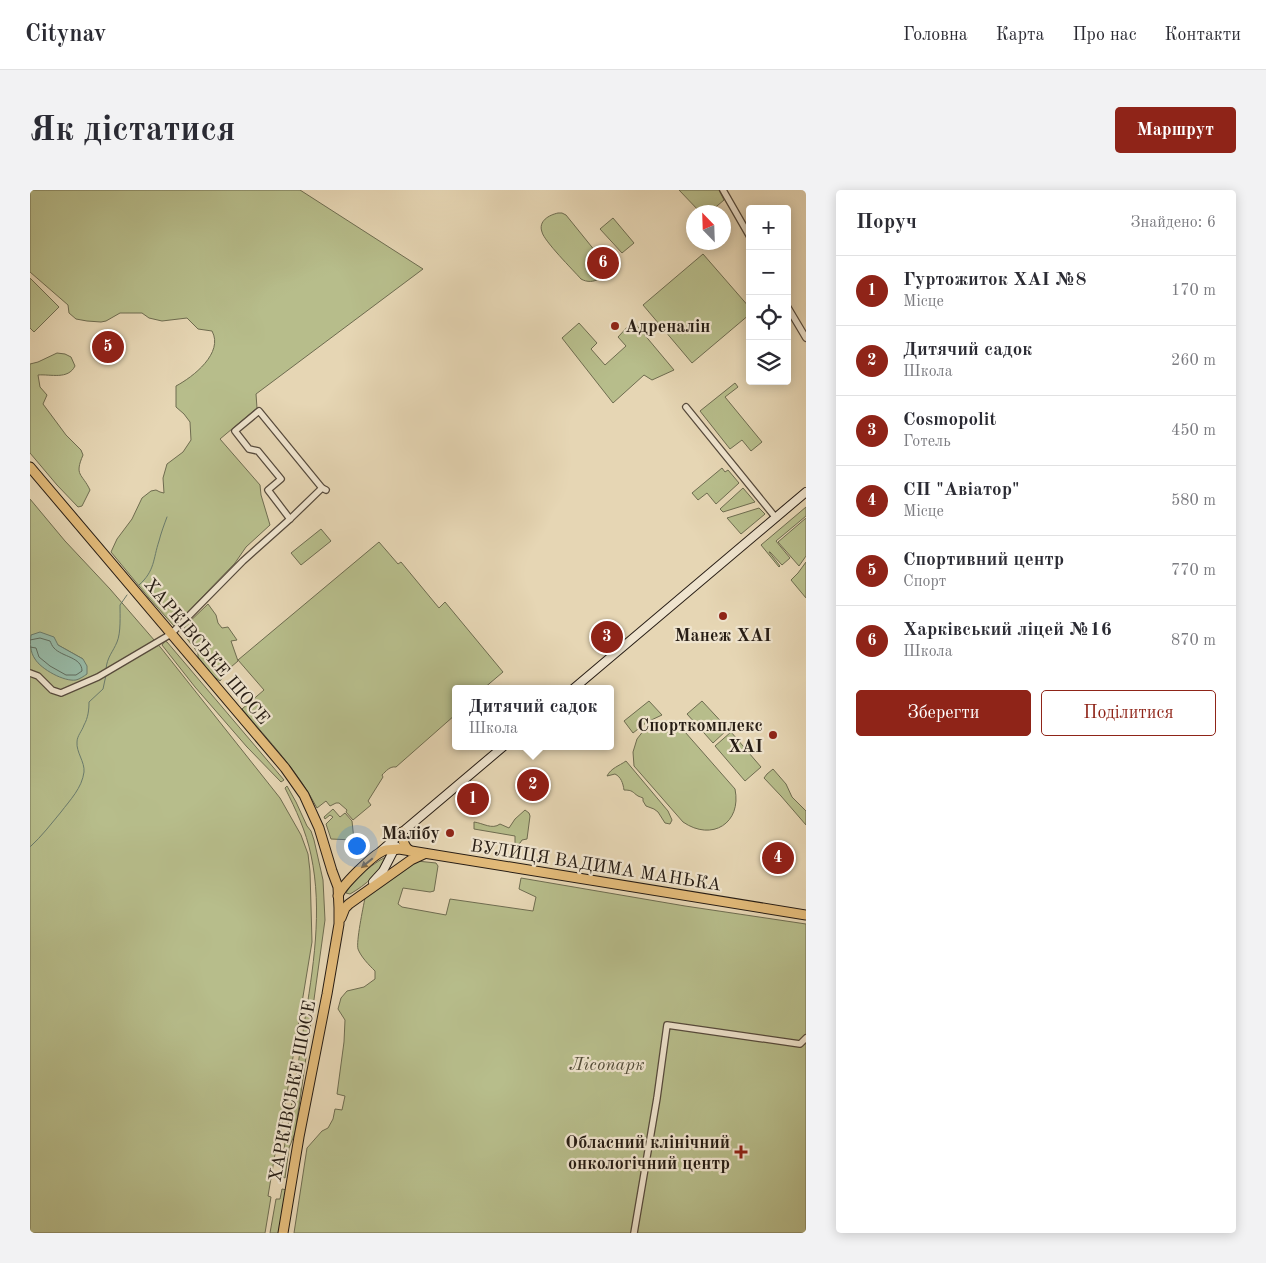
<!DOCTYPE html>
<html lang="uk">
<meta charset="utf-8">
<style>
body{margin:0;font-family:"Old Standard TT",serif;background:#f2f2f3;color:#2b2b33}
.controls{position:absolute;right:15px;top:15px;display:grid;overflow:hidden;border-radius:5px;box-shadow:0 2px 12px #0003}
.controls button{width:45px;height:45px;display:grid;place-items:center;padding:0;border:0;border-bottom:1px solid #e1e1e2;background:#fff;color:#2b2b33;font:25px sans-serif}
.compass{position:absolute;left:656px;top:15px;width:45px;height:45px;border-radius:50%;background:#fff;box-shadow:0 2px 12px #0003;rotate:337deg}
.you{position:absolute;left:326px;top:655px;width:18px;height:18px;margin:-12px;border:4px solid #fff;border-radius:50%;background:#1a73e8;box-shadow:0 0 0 8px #1a73e833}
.badge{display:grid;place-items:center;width:32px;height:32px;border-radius:50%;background:#8f2418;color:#fff;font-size:16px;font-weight:700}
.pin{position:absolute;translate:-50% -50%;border:2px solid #fff;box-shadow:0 1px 5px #0006}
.popup{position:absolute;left:422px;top:495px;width:162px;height:65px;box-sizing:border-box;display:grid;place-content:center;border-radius:5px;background:#fff;filter:drop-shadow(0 1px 4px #0005);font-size:16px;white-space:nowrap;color:#7c7c81}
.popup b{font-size:19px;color:#2b2b33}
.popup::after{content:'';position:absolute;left:50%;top:100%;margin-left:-10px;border:10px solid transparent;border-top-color:#fff}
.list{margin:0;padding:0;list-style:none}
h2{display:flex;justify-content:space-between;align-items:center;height:65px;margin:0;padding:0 20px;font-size:21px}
h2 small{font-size:16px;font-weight:400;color:#7c7c81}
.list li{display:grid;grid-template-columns:32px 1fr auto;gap:15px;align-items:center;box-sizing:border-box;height:70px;padding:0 20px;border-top:1px solid #e1e1e2}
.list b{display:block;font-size:19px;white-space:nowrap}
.list p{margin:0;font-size:16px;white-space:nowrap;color:#7c7c81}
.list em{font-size:16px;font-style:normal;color:#7c7c81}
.actions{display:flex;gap:10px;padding:15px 20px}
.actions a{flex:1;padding:11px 0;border:1px solid #8f2418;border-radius:5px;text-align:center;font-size:18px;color:#8f2418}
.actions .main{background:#8f2418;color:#fff}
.icon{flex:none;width:28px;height:28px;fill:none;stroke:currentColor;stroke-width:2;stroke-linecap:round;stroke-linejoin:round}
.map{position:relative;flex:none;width:776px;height:1043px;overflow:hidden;border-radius:5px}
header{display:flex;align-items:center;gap:30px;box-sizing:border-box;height:70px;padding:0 25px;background:#fff;border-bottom:1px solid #e1e1e2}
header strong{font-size:24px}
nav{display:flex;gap:28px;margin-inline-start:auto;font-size:18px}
.intro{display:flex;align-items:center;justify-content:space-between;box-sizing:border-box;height:120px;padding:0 30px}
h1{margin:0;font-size:35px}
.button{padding:12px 22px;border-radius:5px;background:#8f2418;color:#fff;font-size:18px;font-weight:700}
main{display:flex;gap:30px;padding:0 30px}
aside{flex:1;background:#fff;border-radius:5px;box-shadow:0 2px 12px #0003}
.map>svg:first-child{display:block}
.green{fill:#b7bd8b;stroke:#6e6c50}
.water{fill:#97baa7;stroke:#6a7b6c}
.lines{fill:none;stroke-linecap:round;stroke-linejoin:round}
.shore{stroke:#5e6b5e;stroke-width:1}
.stream{stroke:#6a7b6c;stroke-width:1}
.street-casing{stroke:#564a3c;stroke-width:8}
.secondary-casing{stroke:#261c14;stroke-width:10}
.primary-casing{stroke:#261c14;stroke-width:11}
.street{stroke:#efe4ce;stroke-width:5.5}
.secondary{stroke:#efe4ce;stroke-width:8}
.primary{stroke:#e3bb7a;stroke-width:9}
.oneway{fill:#846c47}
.poi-dot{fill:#8f2418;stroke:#efe4ce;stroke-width:2}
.labels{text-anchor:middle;stroke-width:4.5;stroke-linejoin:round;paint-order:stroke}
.poi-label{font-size:18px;font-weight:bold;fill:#261c14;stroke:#efe4ce;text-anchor:end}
.street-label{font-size:18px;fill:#261c14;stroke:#efe4ce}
.park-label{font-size:18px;font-style:italic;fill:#524c38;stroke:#efe4ce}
</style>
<header>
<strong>Citynav</strong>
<nav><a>Головна</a><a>Карта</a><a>Про нас</a><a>Контакти</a></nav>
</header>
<div class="intro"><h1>Як дістатися</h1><a class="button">Маршрут</a></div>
<main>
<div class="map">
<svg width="776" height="1043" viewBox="0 0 776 1043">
<rect width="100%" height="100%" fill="#e6d6b4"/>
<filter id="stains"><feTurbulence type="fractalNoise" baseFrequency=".004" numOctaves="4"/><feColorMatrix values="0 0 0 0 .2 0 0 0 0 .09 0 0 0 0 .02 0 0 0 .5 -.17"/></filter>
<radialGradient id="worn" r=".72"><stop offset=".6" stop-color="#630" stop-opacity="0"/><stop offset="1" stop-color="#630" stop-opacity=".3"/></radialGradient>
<!-- green -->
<g class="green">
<path d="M 0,0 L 270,0 L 393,79 L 226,204 L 227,218 L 190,249 L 230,295 L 231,305 L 240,335 L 216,357 L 205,373 L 144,436 L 119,408 L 81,362 L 87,349 L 102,329 L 112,308 L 121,301 L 126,300 L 130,302 L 134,303 L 133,288 L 137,274 L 153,262 L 161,250 L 160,232 L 154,224 L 146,217 L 146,196 C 163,187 194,163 182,141 L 168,139 L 157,128 L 132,131 L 119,128 L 112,123 L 90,123 L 76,131 L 71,132 L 57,131 L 46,129 L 39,123 L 38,115 L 0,82 Z"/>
<polygon points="649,0 689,0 694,10 680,22 670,22"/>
<path d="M 528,23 L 532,23 L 536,25 L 574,72 C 579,87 563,96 551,89 C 543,80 514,51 512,42 C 508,31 519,25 528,23 Z"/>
<polygon points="583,28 604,53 592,63 570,39"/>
<polygon points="673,64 720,118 720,124 662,173 613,115"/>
<polygon points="0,88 29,117 4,142 0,138"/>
<polygon points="603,131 644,180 622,190 614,185 583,213 532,148 549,133 567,153 561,159 575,175 596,156 588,147"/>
<path d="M 27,163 L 35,164 L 41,167 L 45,176 C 38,190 21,184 8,185 L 10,197 L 17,205 L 13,214 L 36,245 L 51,260 L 53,265 C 44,286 52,283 60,300 L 52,316 L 48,317 L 27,295 L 0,263 L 0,174 L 8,172 Z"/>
<polygon points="705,193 708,197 695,207 732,252 721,261 712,250 700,259 670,221"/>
<polygon points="692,278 695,282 698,280 709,293 686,314 677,303 668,310 662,303"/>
<polygon points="713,298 725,312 693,322 690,319"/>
<polygon points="0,309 35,351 80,399 131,458 250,608 271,645 278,664 280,681 282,752 248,958 246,958 238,1006 241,1007 235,1043 0,1043 0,455 5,469 53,469 28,455 0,452"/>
<polygon points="776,317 776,326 746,351 760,368 752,375 740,362 739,362 750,376 749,377 731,355"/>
<polygon points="729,318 735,324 711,344 697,328"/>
<polygon points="776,328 776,366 769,376 748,352"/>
<polygon points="291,339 301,351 271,375 261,363"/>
<path d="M 349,352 L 368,374 L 371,372 L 409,418 L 415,412 L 473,482 L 453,499 L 426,499 L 425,525 L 366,577 C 360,576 356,581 352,585 L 353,587 L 338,611 L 341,615 L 323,630 L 316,622 L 317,620 L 309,613 L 306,613 L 300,616 L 296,611 L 287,618 C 268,581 239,551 212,519 L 234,500 L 208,470 Z"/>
<polygon points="776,372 776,408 761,390 768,383"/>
<polygon points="178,414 186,425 188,433 192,438 198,437 207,450 201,451 208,471 194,483 193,487 190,491 183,486 168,467 168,463 155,446 154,442 155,436"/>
<polygon points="135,451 137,452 254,590 251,592 217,557 165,497 132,455"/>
<polygon points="619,511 632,525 617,532 603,543 594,531"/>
<polygon points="672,511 698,539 683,553 657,524"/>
<path d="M 635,531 L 648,534 L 705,599 C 712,633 682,652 653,632 L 604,576 L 603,562 L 607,549 L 614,540 L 621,535 L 628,532 Z"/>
<polygon points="701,542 731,577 715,591 685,556"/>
<path d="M 596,571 L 638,621 L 642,630 L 640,634 L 635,633 L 628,622 L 624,619 L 616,616 L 613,611 L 613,608 C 611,607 610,607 608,606 C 602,602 603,600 594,600 C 593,593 591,587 585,584 L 577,586 C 581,578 589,576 596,571 Z"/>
<polygon points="743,579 756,594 762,607 776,621 776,635 751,606 734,588 737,584"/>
<path d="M 257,596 L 266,612 L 277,636 L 281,641 L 284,650 L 293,690 L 295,730 L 272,896 L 265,943 L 259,958 L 255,988 L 253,987 L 256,960 L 254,959 C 261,918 268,877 274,835 C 283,779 293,721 281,665 C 276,641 266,620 255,598 Z"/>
<polygon points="303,619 310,627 315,623 322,631 324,650 301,649 296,634 303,627 300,625 295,629 294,627"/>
<path d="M 495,620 L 499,623 L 500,626 L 497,649 L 492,650 L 490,653 L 487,655 L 485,655 L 485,646 L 444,639 L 444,632 C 453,633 462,640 470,634 L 479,638 L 485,629 Z"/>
<path d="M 359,666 C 350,682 336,695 320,704 L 316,703 C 321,692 347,669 359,666 Z"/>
<path d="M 387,671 L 406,673 L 408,676 L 404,701 L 400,702 L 373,698 L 368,714 L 372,717 L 416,725 L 420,709 L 503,721 L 506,707 L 489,699 L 491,688 L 655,716 L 776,734 L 776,1043 L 264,1043 L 277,958 L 292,941 L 298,938 L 303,929 L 305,919 L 312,920 L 315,906 L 307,904 L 314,852 L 315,830 L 308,819 L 311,808 L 317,801 L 334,797 L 345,789 L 345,781 C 339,775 331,767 328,759 C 326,752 333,718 335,708 Z"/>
<polygon points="252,999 257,1000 250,1043 240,1043 246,1009 250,1009"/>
</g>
<!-- water -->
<path class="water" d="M 10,442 L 24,447 L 28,455 L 53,469 L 57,476 L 57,484 C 54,486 50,489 46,490 C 34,492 11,479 5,469 C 0,462 0,453 1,445 Z"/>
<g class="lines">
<!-- shore -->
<path class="shore" d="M 0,450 L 10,448 L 20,451 C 21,453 22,456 24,458 C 32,467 52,467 52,481 L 46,485 L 36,485 L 20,476 L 9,467 L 6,458 L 0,457"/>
<!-- stream -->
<g class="stream">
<path d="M 109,395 C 125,381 123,369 129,351 C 131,343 134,335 137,327"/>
<path d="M 76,479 C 77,467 83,462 87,452 C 91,443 90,425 90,415 L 97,405"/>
<path d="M 0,657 C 12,646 21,634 31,622 C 40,610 52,598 54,582 C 55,572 46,562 47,552 C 47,546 52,541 54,535 C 58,528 59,520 59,512 L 73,499 L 76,485"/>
</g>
<!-- street casing -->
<g class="street-casing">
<g id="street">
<polyline points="693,0 720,47"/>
<polyline points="757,116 776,148"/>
<polyline points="656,217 746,328"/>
<polyline points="260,329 238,300 251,289 228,261 219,259 205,241 229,221 292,298"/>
<polyline points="0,483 8,486 22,500 31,503 68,487 141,444 213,371 260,329 292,298 296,300"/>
<polyline points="604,1043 627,908 637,835 770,854 776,848"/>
</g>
</g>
<!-- secondary casing -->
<g class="secondary-casing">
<g id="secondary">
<polyline points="543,499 776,302"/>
<polyline points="351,661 377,638 474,556"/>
<polyline points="343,692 353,681 366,656"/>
</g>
</g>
<!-- primary casing -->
<g class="primary-casing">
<g id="primary">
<polyline points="0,277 255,578 274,605 289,638 302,681 308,697 309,718 309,734 297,804 269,947 253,1043"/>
<path d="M 372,642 C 373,650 373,656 380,661"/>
<path d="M 308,706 C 311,696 343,665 353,661 C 357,659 364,660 369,659 L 776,725"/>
<polyline points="311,728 315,718 319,714 381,670 394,664"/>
</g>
</g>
<!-- street -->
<use href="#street" class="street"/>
<!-- secondary -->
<use href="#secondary" class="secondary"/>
<!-- primary -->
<use href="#primary" class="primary"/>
</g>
<!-- one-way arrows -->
<defs><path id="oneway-solid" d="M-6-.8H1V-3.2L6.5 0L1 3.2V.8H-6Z" transform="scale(1.25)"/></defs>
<use class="oneway" href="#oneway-solid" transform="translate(337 673) rotate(140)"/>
<!-- markers -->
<g class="poi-dot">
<circle cx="585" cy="136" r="5"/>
<circle cx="693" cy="426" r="5"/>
<circle cx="743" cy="545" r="5"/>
<circle cx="420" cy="643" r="5"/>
<path d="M708.5 954.5h5v5h5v5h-5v5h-5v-5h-5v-5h5z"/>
</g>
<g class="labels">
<!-- poi labels -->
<g class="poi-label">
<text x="595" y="142" text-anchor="start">Адреналін</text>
<text x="693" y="451" text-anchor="middle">Манеж ХАІ</text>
<text x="733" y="541">Спорткомплекс<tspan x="733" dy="21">ХАІ</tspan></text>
<text x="410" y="649">Малібу</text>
<text x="700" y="958">Обласний клінічний<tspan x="700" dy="21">онкологічний центр</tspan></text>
</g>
<!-- street labels -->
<g class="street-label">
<text transform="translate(177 461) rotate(50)" y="6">ХАРКІВСЬКЕ ШОСЕ</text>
<text transform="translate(566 675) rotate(9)" y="6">ВУЛИЦЯ ВАДИМА МАНЬКА</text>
<text transform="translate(262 901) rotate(-79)" y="6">ХАРКІВСЬКЕ ШОСЕ</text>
</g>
<!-- park labels -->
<g class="park-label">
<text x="577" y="880">Лісопарк</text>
</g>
</g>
<rect width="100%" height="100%" filter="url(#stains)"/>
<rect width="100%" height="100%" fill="url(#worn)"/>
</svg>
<div class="controls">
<button>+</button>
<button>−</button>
<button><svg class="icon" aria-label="locate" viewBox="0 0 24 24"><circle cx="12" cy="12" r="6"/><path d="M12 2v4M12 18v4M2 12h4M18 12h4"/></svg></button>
<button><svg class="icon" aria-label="layers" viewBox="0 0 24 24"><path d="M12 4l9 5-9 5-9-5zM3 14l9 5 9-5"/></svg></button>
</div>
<svg class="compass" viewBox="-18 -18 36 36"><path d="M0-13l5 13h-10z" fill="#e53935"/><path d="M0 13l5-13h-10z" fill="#7c7c81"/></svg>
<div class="you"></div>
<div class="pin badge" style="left:443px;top:609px">1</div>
<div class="pin badge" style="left:503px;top:595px">2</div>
<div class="popup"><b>Дитячий садок</b>Школа</div>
<div class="pin badge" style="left:577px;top:447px">3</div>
<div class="pin badge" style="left:748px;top:668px">4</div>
<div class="pin badge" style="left:78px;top:157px">5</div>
<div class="pin badge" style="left:573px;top:73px">6</div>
</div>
<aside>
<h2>Поруч<small>Знайдено: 6</small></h2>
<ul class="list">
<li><span class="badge">1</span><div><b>Гуртожиток ХАІ №8</b><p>Місце</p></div><em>170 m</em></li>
<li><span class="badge">2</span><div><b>Дитячий садок</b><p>Школа</p></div><em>260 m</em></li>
<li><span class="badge">3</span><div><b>Cosmopolit</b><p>Готель</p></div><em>450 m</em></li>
<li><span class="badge">4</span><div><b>СП &quot;Авіатор&quot;</b><p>Місце</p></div><em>580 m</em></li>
<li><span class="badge">5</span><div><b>Спортивний центр</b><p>Спорт</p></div><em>770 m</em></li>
<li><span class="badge">6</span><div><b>Харківський ліцей №16</b><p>Школа</p></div><em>870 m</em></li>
</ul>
<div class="actions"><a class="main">Зберегти</a><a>Поділитися</a></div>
</aside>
</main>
